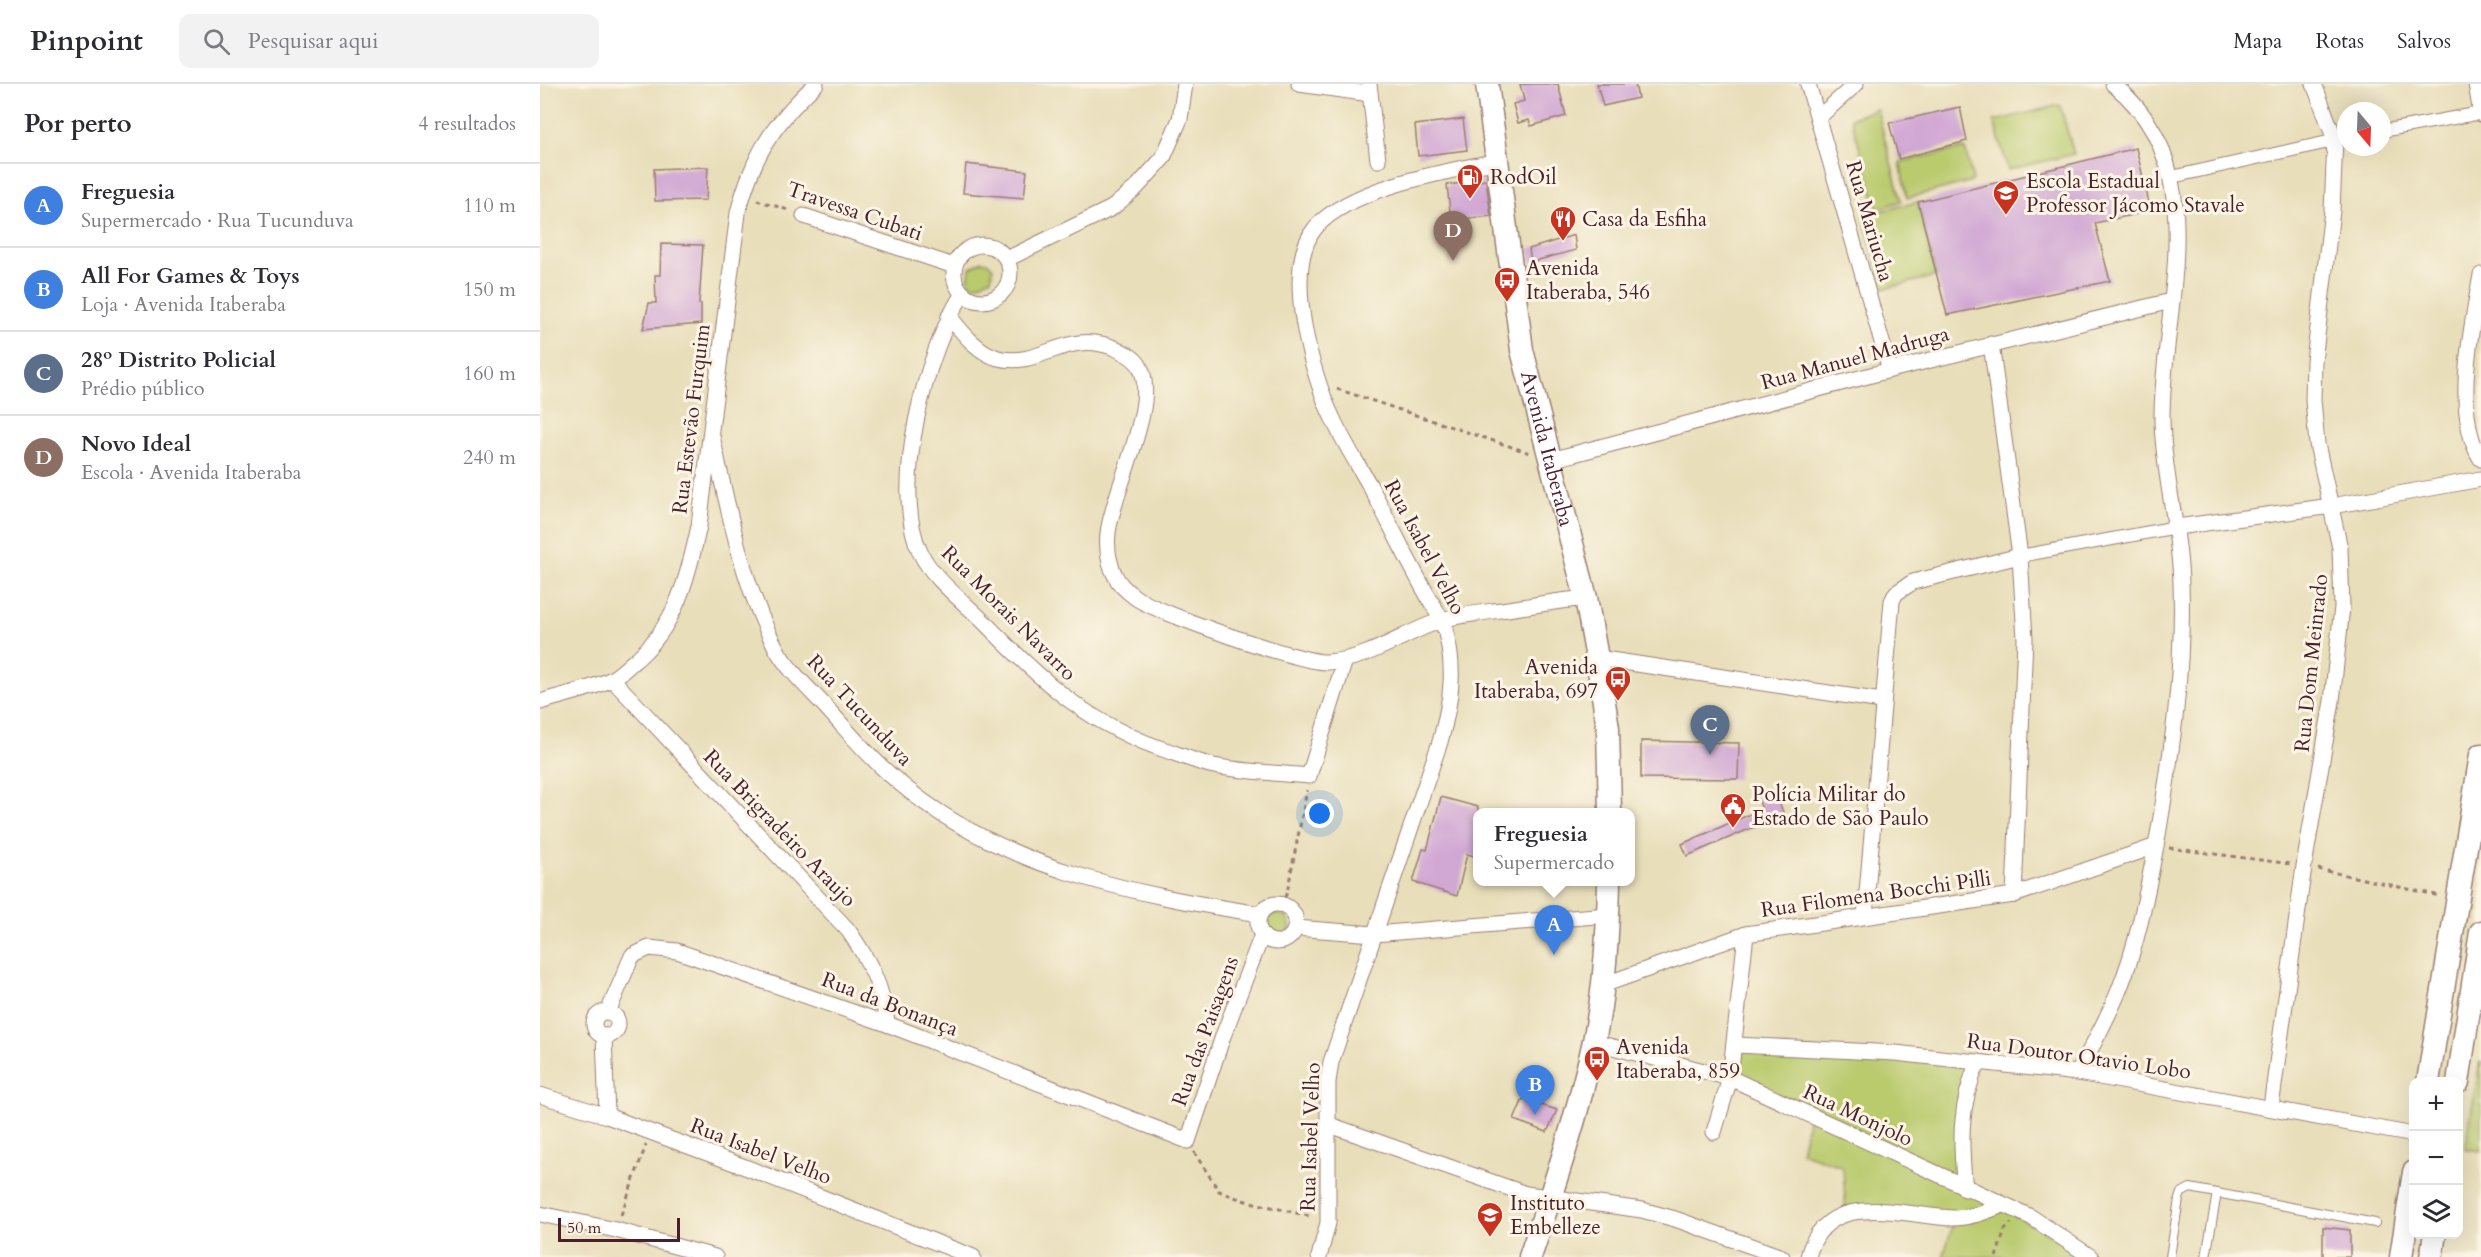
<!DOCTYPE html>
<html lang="pt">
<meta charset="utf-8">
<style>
body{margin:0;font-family:Cardo,serif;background:#f2f2f3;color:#2b2b33}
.controls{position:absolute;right:18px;bottom:18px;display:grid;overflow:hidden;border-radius:12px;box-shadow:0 6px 24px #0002}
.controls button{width:54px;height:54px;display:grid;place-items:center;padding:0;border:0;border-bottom:2px solid #e1e1e2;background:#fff;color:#2b2b33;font:30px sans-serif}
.compass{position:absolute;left:1797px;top:18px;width:54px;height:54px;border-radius:50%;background:#fff;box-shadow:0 6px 24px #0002;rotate:161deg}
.scale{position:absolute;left:18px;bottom:15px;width:122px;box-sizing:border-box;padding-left:6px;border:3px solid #4a1f2b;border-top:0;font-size:16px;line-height:21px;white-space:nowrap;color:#4a1f2b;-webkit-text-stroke:4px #fcf5e5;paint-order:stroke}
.you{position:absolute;left:780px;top:730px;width:21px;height:21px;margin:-15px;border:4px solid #fff;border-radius:50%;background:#1a73e8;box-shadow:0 0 0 9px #1a73e833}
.badge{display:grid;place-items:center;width:39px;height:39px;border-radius:50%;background:#c8321e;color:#fff;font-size:20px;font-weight:700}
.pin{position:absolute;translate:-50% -50px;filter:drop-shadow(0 2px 3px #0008)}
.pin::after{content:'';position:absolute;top:32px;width:21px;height:18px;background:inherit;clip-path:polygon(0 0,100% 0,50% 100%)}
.popup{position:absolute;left:933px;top:724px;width:162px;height:78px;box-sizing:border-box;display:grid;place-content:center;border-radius:12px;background:#fff;filter:drop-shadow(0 2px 4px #0005);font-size:20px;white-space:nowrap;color:#7c7c81}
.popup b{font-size:22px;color:#2b2b33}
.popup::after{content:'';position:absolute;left:50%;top:100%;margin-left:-12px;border:12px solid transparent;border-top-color:#fff}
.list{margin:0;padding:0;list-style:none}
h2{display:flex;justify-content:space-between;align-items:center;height:78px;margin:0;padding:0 24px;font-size:26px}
h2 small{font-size:20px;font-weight:400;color:#7c7c81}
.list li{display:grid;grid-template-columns:39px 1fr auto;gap:18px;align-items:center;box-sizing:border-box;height:84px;padding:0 24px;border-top:2px solid #e1e1e2}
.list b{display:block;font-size:22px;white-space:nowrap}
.list p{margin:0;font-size:20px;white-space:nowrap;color:#7c7c81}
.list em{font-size:20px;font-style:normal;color:#7c7c81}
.icon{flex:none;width:33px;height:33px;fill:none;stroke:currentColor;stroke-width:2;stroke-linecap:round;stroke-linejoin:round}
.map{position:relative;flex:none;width:1941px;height:1173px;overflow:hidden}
header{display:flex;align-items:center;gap:36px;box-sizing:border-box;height:84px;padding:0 30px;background:#fff;border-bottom:2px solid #e1e1e2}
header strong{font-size:28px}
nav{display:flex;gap:33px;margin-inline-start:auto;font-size:21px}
.search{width:420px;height:54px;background:#f2f2f3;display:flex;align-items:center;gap:15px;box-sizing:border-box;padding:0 21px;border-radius:12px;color:#7c7c81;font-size:22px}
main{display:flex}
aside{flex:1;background:#fff}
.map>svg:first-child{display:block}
.green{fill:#bacb6e;stroke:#82754c;stroke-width:1.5}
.building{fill:#d1a8d4}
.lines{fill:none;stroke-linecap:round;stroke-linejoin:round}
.service-casing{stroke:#997e72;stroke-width:10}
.pedestrian-casing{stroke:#997e72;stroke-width:14}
.minor-casing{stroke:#997e72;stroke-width:17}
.secondary-casing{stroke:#997e72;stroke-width:25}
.path{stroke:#997e72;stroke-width:3;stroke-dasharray:4.5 4.5;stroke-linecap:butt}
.service{stroke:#fff;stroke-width:8}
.pedestrian{stroke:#fff;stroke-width:12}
.minor{stroke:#fff;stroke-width:15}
.secondary{stroke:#fff;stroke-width:22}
.labels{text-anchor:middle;stroke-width:6;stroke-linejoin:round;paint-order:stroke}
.poi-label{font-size:21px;fill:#4a1f2b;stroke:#fcf5e5;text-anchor:start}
.street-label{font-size:21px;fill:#4a1f2b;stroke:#fcf5e5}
</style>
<header>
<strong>Pinpoint</strong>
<div class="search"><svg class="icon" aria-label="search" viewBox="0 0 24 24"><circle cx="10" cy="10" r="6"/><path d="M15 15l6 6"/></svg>Pesquisar aqui</div>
<nav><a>Mapa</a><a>Rotas</a><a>Salvos</a></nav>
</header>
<main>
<aside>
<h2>Por perto<small>4 resultados</small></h2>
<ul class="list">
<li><span class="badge" style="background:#3f7fe0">A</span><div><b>Freguesia</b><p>Supermercado · Rua Tucunduva</p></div><em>110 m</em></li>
<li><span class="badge" style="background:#3f7fe0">B</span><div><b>All For Games &amp; Toys</b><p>Loja · Avenida Itaberaba</p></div><em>150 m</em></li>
<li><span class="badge" style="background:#5c6f8a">C</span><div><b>28º Distrito Policial</b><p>Prédio público</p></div><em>160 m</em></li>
<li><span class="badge" style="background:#8d6e63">D</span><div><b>Novo Ideal</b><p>Escola · Avenida Itaberaba</p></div><em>240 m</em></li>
</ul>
</aside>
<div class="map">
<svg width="1941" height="1173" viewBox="0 0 1941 1173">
<rect width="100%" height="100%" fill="#fcf5e5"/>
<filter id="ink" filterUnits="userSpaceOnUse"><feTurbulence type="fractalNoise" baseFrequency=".0167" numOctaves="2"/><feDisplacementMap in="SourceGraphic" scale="12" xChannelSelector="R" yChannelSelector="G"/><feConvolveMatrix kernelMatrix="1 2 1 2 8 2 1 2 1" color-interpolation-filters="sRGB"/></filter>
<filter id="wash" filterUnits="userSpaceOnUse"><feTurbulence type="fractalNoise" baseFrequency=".008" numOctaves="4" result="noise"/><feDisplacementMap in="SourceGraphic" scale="24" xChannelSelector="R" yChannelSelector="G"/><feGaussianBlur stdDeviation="1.35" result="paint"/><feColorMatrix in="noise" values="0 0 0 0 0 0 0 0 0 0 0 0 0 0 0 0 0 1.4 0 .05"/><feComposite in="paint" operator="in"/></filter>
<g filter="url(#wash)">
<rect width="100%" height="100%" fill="#e8deba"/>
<!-- green -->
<g class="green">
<polygon points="1520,21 1534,70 1468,86 1454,37"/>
<polygon points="1337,25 1361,117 1337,125 1311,34"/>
<polygon points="1425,64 1433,97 1367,114 1360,78"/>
<polygon points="1378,118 1396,192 1343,205 1323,131"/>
<polygon points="442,177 447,178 453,184 451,194 438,201 428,200 430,184"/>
<circle cx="738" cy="842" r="12"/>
<polygon points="1196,961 1438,978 1427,1003 1425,1104 1551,1173 1403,1173 1415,1134 1306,1131 1303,1083 1261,1068 1269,1032 1190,994"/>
<polygon points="1940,978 1941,978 1941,1067 1925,1065"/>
</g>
<g id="blocks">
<!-- building -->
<g class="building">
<polygon points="980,0 1018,0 1026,32 991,42 989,36 978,39 973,20 984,17"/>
<polygon points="1057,0 1095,0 1098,14 1063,22"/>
<polygon points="1420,23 1427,57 1359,75 1349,39"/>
<polygon points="923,35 927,66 878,72 875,41"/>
<polygon points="1596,64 1611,127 1555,139 1570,197 1407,231 1378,118"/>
<polygon points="426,80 487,87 484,114 423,109"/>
<polygon points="168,83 166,116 115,117 114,85"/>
<polygon points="946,96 951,132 911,136 907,101"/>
<polygon points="1034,151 1036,166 991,178 989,165"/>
<polygon points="121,160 163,161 159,220 161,220 161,240 103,245 109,219 116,219 115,191 120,191"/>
<polygon points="1101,657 1199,659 1198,695 1101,694"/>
<polygon points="1233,706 1244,730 1147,772 1142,760 1222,725 1217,713"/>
<polygon points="901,713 938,723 938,773 927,770 917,812 873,798 883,765 887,766"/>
<polygon points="983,1015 1017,1026 1007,1048 974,1036"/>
<polygon points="1783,1143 1810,1146 1810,1173 1783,1173"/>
</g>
</g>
</g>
<g filter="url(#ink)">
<use href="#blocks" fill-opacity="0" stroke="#997e72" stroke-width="1.5"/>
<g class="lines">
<!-- service casing -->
<g class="service-casing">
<g id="service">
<polyline points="1630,1173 1639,1115 1641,1109 1650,1104 1835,1139"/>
<polyline points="1666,1173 1677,1109"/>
</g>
</g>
<!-- pedestrian casing -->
<g class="pedestrian-casing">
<g id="pedestrian">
<polyline points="1842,47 1941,29"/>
<polyline points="1632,93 1806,54"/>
<polyline points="1480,472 1637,443"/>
</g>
</g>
<!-- minor casing -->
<g class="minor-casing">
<g id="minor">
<polyline points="759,0 830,10"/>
<polyline points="829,0 838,76"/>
<polyline points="1268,0 1350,286"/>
<polyline points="1936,0 1941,30"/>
<polyline points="1278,34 1316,0"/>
<polyline points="264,132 414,182"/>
<circle cx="442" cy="189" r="28"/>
<polyline points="467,175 572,124 597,103 623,74 640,35 645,0"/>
<path d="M 1941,191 C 1932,241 1912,330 1941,375"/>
<path d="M 422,211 C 386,268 350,403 380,468 C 392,494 423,517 444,538 C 504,599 548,641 631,668 C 645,673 660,679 674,682 C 706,688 737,689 769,692 L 805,576"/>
<path d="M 409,232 C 422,248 437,268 458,274 C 502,285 525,243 577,265 C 585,269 594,273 599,281 C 621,317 573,405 568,449 C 566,467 570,488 582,502 C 586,506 592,511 596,514 C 618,529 763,580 788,578 C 828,576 865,548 902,536 C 918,531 936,530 953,527 C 984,523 1015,517 1046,514"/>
<polyline points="1451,260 1480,472 1485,555 1474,811"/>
<path d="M 172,352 C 188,423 202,500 236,564 C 247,586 276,611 292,630 C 312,652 332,676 355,695 C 456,783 592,810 720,830"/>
<polyline points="1011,376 1350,286 1631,217"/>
<polyline points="1637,443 1792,422 1941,395"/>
<polyline points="1057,574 1342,617"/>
<path d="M 72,595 L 308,846 C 329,876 343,903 347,940"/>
<path d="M 0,618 C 23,611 48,606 70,596 C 78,592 85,585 92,579 C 136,544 148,493 159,442 L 198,129 C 213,71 232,41 276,0"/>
<circle cx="737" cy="839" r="19"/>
<polyline points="1325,832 1352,517 1356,509 1373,498 1480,472"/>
<polyline points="755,844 834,850 1068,831"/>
<polyline points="1063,901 1206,850 1474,811 1616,762"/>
<polyline points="68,928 92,872 109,864 137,867 347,940 648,1057 683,952 722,851"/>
<circle cx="66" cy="940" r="12"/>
<polyline points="64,952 67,1032"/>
<polyline points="1054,958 1190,994 1491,1133 1551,1173"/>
<polyline points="1196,961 1355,969 1538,989 1874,1051"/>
<path d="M 1538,989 C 1552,962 1568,934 1579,906 C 1599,857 1608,803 1618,751 C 1632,668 1644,584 1641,500 C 1640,445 1623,391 1622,336 C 1621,225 1677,83 1573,0"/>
<polyline points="0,1011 67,1032 205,1083 433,1173"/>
<polyline points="1731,1023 1764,782 1792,617 1802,523 1800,464 1777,360 1773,316 1774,277 1792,127 1795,56 1774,0"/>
<polyline points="787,1040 986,1110 1102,1126 1135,1135 1242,1173"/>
<polyline points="1174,1048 1190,994 1206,850"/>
<path d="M 1425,1105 C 1420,1058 1419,1022 1438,978"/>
<polyline points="0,1130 76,1146 175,1173"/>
<path d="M 779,1173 L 788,1139 L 788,998 L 791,978 L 900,658 C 912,615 917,579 902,536 C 878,498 858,456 837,415 C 823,388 806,363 793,335 C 772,292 741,184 776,143 C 811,103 908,87 958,77"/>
<path d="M 1268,1173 C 1285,1102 1366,1133 1413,1134 C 1431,1134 1447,1127 1463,1121"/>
</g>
</g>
<!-- secondary casing -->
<g class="secondary-casing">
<g id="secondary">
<path id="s1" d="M 947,0 L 982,266 L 1046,514 L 1057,574 L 1068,644 L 1070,728"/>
<polyline points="1888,998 1941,671"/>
<polyline points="1918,998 1941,848"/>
<path d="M 990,1173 C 1014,1103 1038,1030 1054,957 C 1065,905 1068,851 1069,798"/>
<polyline points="1861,1173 1874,1088"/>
<polyline points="1891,1173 1895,1150"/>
</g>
</g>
<!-- path -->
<g class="path">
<polyline points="217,116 251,127"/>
<polyline points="797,305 990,369"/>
<polyline points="1629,764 1751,780"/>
<polyline points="1778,785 1900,812"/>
<polyline points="740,821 747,809 767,706"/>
<polyline points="654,1068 679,1107 702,1116 773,1133"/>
<polyline points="81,1131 106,1061"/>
<polyline points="1456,1173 1465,1146 1471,1139"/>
</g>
<!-- service -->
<use href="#service" class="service"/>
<!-- pedestrian -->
<use href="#pedestrian" class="pedestrian"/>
<!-- minor -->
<use href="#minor" class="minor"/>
<!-- secondary -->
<use href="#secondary" class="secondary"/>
</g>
</g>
<!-- icons -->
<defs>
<g id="fuel-pin" transform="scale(1.35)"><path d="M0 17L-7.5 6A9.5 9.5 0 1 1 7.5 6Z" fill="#c8321e" stroke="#fcf5e5"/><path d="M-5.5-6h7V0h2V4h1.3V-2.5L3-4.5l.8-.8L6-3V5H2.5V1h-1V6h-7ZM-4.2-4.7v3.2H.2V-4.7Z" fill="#fff"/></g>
<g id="school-pin" transform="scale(1.35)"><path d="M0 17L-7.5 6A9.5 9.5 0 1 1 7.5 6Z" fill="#c8321e" stroke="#fcf5e5"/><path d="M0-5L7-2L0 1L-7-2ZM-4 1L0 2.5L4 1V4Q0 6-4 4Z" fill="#fff"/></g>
<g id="restaurant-pin" transform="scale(1.35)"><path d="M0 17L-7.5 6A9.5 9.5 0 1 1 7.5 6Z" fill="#c8321e" stroke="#fcf5e5"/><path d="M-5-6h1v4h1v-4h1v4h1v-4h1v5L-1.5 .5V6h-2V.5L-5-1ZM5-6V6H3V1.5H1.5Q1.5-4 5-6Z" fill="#fff"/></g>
<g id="bus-pin" transform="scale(1.35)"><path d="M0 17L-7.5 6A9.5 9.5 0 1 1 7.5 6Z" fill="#c8321e" stroke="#fcf5e5"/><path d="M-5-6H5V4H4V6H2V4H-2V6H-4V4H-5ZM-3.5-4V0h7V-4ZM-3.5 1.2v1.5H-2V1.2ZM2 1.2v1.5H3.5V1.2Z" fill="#fff"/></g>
<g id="civic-pin" transform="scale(1.35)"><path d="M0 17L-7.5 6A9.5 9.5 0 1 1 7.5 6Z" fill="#c8321e" stroke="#fcf5e5"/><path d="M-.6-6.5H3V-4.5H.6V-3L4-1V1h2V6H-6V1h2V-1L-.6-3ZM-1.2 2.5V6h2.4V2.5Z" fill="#fff"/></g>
<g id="university-pin" transform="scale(1.35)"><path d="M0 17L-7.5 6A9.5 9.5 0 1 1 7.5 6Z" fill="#c8321e" stroke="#fcf5e5"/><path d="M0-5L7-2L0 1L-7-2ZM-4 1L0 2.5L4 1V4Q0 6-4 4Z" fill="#fff"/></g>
</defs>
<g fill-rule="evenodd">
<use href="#fuel-pin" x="930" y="93"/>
<use href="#school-pin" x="1466" y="109"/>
<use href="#restaurant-pin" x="1023" y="135"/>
<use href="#bus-pin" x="967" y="196"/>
<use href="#bus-pin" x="1078" y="595"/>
<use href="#civic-pin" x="1193" y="722"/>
<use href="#bus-pin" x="1057" y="975"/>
<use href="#university-pin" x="950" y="1131"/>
</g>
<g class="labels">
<!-- poi labels -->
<g class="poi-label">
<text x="950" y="100">RodOil</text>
<text x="1486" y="104">Escola Estadual<tspan x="1486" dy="24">Professor Jácomo Stavale</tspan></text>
<text x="1042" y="142">Casa da Esfiha</text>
<text x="986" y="191">Avenida<tspan x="986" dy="24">Itaberaba, 546</tspan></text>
<text x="1058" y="590" text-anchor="end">Avenida<tspan x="1058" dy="24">Itaberaba, 697</tspan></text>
<text x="1212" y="717">Polícia Militar do<tspan x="1212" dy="24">Estado de São Paulo</tspan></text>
<text x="1076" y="970">Avenida<tspan x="1076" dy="24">Itaberaba, 859</tspan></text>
<text x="970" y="1126">Instituto<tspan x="970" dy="24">Embelleze</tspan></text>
</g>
<!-- street labels -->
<g class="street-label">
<text transform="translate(315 127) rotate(19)" y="7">Travessa Cubati</text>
<text transform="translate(1330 137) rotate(74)" y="7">Rua Mariucha</text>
<text transform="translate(1315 274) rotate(-15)" y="7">Rua Manuel Madruga</text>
<text transform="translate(151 335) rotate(-83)" y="7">Rua Estevão Furquim</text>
<text dy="7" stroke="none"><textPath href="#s1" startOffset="370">Avenida Itaberaba</textPath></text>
<text transform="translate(885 463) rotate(62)" y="7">Rua Isabel Velho</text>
<text transform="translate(469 529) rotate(45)" y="7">Rua Morais Navarro</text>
<text transform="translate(1771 579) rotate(-84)" y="7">Rua Dom Meinrado</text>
<text transform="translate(320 626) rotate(47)" y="7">Rua Tucunduva</text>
<text transform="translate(240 744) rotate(46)" y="7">Rua Brigradeiro Araujo</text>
<text transform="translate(1336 810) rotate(-8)" y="7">Rua Filomena Bocchi Pilli</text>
<text transform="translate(350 920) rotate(21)" y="7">Rua da Bonança</text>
<text transform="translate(665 947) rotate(-70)" y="7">Rua das Paisagens</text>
<text transform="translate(1539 972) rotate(8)" y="7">Rua Doutor Otavio Lobo</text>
<text transform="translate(1318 1031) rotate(25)" y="7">Rua Monjolo</text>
<text transform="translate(770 1053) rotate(-88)" y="7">Rua Isabel Velho</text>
<text transform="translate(221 1067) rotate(21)" y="7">Rua Isabel Velho</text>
</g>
</g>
</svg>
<div class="controls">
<button>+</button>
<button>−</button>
<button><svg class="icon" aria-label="layers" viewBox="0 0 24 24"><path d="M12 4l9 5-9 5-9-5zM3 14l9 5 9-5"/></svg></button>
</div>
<svg class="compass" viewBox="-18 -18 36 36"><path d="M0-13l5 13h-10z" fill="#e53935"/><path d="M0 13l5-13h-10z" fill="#7c7c81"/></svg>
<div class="scale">50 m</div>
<div class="you"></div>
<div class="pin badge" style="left:1014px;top:871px;background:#3f7fe0">A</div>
<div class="popup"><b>Freguesia</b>Supermercado</div>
<div class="pin badge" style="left:995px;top:1031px;background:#3f7fe0">B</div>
<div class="pin badge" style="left:1170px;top:671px;background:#5c6f8a">C</div>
<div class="pin badge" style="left:913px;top:177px;background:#8d6e63">D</div>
</div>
</main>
